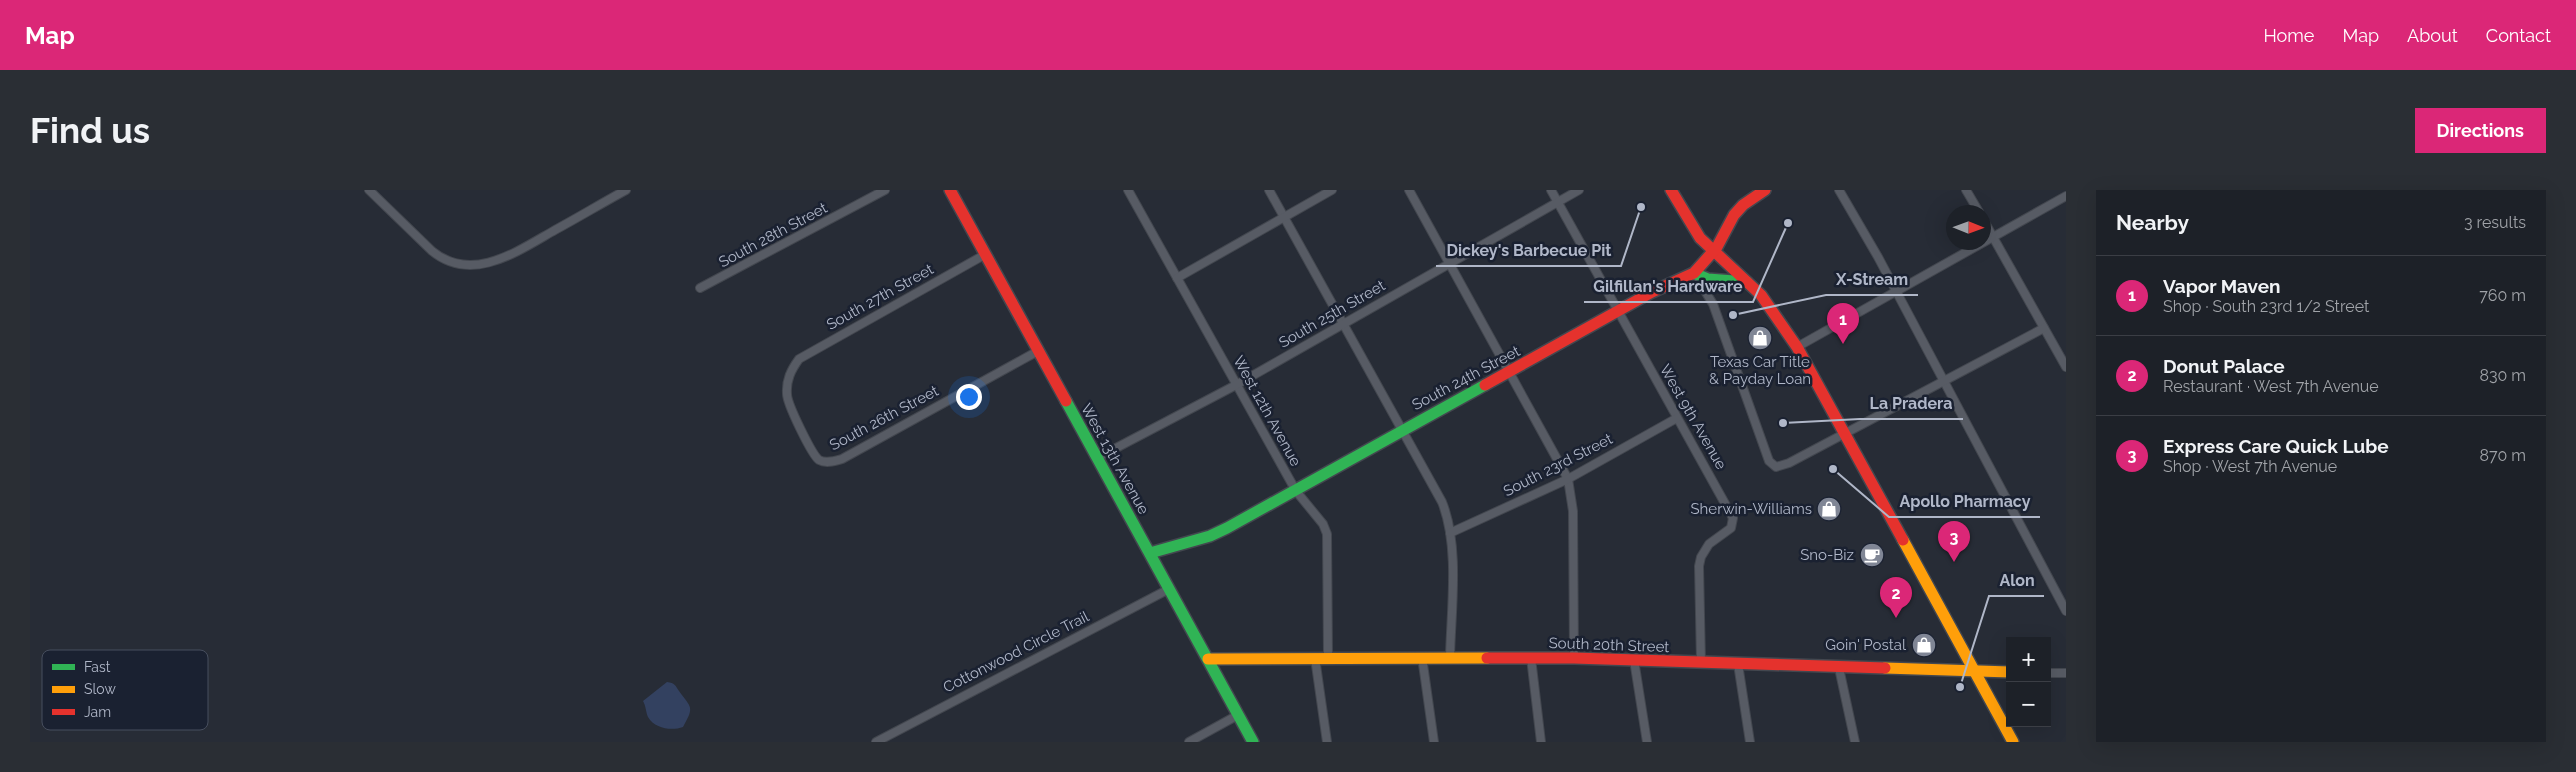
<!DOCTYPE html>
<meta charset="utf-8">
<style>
body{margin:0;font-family:Raleway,sans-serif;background:#2a2e34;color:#f1f3f6}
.controls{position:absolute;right:15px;bottom:15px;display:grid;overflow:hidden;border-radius:0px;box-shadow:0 5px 20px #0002}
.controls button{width:45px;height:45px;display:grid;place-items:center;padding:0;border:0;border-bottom:1px solid #3b3e45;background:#1d2128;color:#f1f3f6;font:25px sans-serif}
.compass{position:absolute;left:1916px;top:15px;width:45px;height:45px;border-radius:50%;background:#1d2128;box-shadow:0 5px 20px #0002;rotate:91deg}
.you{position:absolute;left:938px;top:206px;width:18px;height:18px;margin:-12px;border:4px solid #fff;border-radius:50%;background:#1a73e8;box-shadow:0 0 0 8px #1a73e833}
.badge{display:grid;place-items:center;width:32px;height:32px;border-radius:50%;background:#db2777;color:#fff;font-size:16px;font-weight:700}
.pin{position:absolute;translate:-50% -41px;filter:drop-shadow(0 1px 2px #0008)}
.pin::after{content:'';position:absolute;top:26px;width:18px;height:15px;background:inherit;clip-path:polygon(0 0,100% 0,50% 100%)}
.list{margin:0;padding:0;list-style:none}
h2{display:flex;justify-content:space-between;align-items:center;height:65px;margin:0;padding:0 20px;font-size:21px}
h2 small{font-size:16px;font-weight:400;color:#a0a3a8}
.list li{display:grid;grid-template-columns:32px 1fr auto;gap:15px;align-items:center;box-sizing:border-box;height:80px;padding:0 20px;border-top:1px solid #3b3e45}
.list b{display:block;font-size:19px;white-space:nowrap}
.list p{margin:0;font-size:16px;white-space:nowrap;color:#a0a3a8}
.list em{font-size:16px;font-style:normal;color:#a0a3a8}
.map{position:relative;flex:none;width:2036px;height:552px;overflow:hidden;border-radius:0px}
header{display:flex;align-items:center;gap:30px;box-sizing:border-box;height:70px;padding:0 25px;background:#db2777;color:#fff}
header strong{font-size:24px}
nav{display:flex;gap:28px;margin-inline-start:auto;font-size:18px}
.intro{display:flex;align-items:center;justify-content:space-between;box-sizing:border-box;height:120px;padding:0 30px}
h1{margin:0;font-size:35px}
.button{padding:12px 22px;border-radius:0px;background:#db2777;color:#fff;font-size:18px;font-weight:700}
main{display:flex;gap:30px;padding:0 30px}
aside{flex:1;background:#1d2128;border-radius:0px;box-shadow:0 5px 20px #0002}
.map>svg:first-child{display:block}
.water{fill:#334160}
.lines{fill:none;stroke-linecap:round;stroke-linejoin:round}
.street-casing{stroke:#43474f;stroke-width:10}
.fast-casing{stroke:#43474f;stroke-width:14}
.slow-casing{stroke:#43474f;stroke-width:14}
.jam-casing{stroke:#43474f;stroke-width:14}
.street{stroke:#575b64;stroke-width:8}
.fast{stroke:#30b455;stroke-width:11}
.slow{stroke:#ff9f0a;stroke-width:11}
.jam{stroke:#e5322d;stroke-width:11}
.labels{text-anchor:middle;stroke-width:5;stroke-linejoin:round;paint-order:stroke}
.street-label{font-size:15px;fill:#b0b7c8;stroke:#1a2131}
.poi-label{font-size:15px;fill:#b0b7c8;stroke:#1a2131;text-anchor:end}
.key{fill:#1a2131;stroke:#474e5e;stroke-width:1}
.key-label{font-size:14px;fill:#b0b7c8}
.leader{fill:none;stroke:#b0b7c8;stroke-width:2}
.callout-dot{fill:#b0b7c8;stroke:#1a2131;stroke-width:2}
.callout-label{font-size:16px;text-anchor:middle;font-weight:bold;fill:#b0b7c8;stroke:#1a2131;stroke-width:5;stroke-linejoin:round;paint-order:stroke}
</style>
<header>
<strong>Map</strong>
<nav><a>Home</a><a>Map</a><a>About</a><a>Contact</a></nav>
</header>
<div class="intro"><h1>Find us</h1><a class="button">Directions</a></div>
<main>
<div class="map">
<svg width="2036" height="552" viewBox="0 0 2036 552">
<rect width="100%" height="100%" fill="#272c36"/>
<!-- water -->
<path class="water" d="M 637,492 C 645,493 645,495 649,501 C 661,518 665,516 653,537 C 642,541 625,539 618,527 C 616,523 616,516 613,511 Z"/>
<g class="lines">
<!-- street casing -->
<g class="street-casing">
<g id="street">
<path d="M 339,0 L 402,61 C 442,94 488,61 525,40 C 549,27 572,13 596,0"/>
<polyline points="1098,0 1266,301 1293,334 1297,344 1298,467"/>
<path d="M 1239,0 L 1412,312 C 1430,357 1421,420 1420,467"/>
<polyline points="1379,0 1538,289 1543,321 1544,468"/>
<polyline points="1521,0 1703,328 1701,338 1679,354 1671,367 1669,376 1671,473"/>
<polyline points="1809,0 1848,67 2036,421"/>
<polyline points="1936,0 1949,22"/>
<polyline points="1954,31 2036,177"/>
<path d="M 956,64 L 769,169 C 761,180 756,190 757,204 C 757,214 782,265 789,270 C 796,274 805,271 812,269 L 1008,161"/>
<polyline points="1665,85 1683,114 1739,271 1746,277 1759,273 2014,138"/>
<polyline points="1147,88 1302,0"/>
<polyline points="670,98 855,0"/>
<polyline points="1767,157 2036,6"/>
<polyline points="1067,268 1206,195 1549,0"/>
<polyline points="1420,343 1538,289 1647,228"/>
<polyline points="1392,467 1404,552"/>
<polyline points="1285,468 1297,552"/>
<polyline points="1501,468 1511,552"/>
<polyline points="1604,470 1617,552"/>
<polyline points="1708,474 1720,552"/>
<polyline points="1809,478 1825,552"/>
<polyline points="2017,483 2036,483"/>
<polyline points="846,552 1139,399"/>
<polyline points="1159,552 1208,525"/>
</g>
</g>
<!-- fast casing -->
<g class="fast-casing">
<g id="fast">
<polyline points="1664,83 1678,89 1717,92"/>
<polyline points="1036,211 1223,552"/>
<polyline points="1120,363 1180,346 1197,338 1455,195"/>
</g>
</g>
<!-- slow casing -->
<g class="slow-casing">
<g id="slow">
<polyline points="1873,350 1983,552"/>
<polyline points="1178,469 1457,468"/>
<polyline points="1855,478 1980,482"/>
</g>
</g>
<!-- jam casing -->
<g class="jam-casing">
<g id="jam">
<polyline points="920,0 1036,211"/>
<polyline points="1641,0 1670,48 1731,105 1767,157 1873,350"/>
<polyline points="1455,195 1622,102 1664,83 1687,57 1704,25 1713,15 1735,0"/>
<polyline points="1457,468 1544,468 1855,478"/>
</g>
</g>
<!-- street -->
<use href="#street" class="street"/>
<!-- fast -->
<use href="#fast" class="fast"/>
<!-- slow -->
<use href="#slow" class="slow"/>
<!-- jam -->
<use href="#jam" class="jam"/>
</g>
<!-- icons -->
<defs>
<g id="shop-disc" transform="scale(1.25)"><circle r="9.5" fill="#808695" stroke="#1a2131"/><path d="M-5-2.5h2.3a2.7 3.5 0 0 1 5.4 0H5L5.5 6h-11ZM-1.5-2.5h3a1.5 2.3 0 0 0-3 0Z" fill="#fff"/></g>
<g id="cafe-disc" transform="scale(1.25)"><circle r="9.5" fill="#808695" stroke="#1a2131"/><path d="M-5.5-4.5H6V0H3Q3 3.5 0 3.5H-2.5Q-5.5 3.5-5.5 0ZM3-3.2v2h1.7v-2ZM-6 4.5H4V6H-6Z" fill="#fff"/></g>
</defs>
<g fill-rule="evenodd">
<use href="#shop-disc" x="1730" y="148"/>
<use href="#shop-disc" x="1799" y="319"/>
<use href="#cafe-disc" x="1842" y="365"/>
<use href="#shop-disc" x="1894" y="455"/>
</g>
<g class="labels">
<!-- street labels -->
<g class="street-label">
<text transform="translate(743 45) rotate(-28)" y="5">South 28th Street</text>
<text transform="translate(850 107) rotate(-29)" y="5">South 27th Street</text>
<text transform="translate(1302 124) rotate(-30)" y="5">South 25th Street</text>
<text transform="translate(1436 188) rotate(-28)" y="5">South 24th Street</text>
<text transform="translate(1237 221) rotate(61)" y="5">West 12th Avenue</text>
<text transform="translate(1663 227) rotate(60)" y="5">West 9th Avenue</text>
<text transform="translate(854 228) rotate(-28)" y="5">South 26th Street</text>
<text transform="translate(1085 269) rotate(61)" y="5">West 13th Avenue</text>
<text transform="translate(1528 275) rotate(-27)" y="5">South 23rd Street</text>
<text transform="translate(1579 455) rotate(2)" y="5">South 20th Street</text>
<text transform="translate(986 462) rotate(-27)" y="5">Cottonwood Circle Trail</text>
</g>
<!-- poi labels -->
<g class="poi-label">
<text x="1730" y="177" text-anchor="middle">Texas Car Title<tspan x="1730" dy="17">&amp; Payday Loan</tspan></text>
<text x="1782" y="324">Sherwin-Williams</text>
<text x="1824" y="370">Sno-Biz</text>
<text x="1876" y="460">Goin' Postal</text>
</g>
</g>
<!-- legend -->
<rect x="12" y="460" width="166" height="80" rx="8" class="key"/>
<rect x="22" y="474" width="23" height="6" fill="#30b455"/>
<rect x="22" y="496" width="23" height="7" fill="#ff9f0a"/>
<rect x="22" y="519" width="23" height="6" fill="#e5322d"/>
<g class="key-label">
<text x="54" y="482">Fast</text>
<text x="54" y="504">Slow</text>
<text x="54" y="527">Jam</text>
</g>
<!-- callouts -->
<path class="leader" d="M1611 17L1591 76H1406M1703 125L1796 105H1888M1758 33L1723 112H1554M1753 233L1830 229H1933M1803 279L1859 327H2010M1930 497L1959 406H2014"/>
<g class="callout-dot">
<circle cx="1611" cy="17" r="5"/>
<circle cx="1703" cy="125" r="5"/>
<circle cx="1758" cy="33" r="5"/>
<circle cx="1753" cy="233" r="5"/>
<circle cx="1803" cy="279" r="5"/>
<circle cx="1930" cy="497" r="5"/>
</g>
<g class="callout-label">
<text x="1499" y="66">Dickey's Barbecue Pit</text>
<text x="1842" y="95">X-Stream</text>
<text x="1638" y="102">Gilfillan's Hardware</text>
<text x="1881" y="219">La Pradera</text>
<text x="1935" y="317">Apollo Pharmacy</text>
<text x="1987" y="396">Alon</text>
</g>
</svg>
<div class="controls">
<button>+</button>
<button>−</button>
</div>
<svg class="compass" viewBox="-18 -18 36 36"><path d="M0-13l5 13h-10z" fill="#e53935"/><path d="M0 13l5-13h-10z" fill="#a0a3a8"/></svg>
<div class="you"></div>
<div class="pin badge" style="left:1813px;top:154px">1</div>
<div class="pin badge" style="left:1866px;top:428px">2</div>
<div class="pin badge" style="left:1924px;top:372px">3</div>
</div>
<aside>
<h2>Nearby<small>3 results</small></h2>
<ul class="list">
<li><span class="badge">1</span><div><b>Vapor Maven</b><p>Shop · South 23rd 1/2 Street</p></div><em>760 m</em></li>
<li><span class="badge">2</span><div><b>Donut Palace</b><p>Restaurant · West 7th Avenue</p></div><em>830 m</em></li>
<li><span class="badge">3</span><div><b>Express Care Quick Lube</b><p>Shop · West 7th Avenue</p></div><em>870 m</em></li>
</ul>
</aside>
</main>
